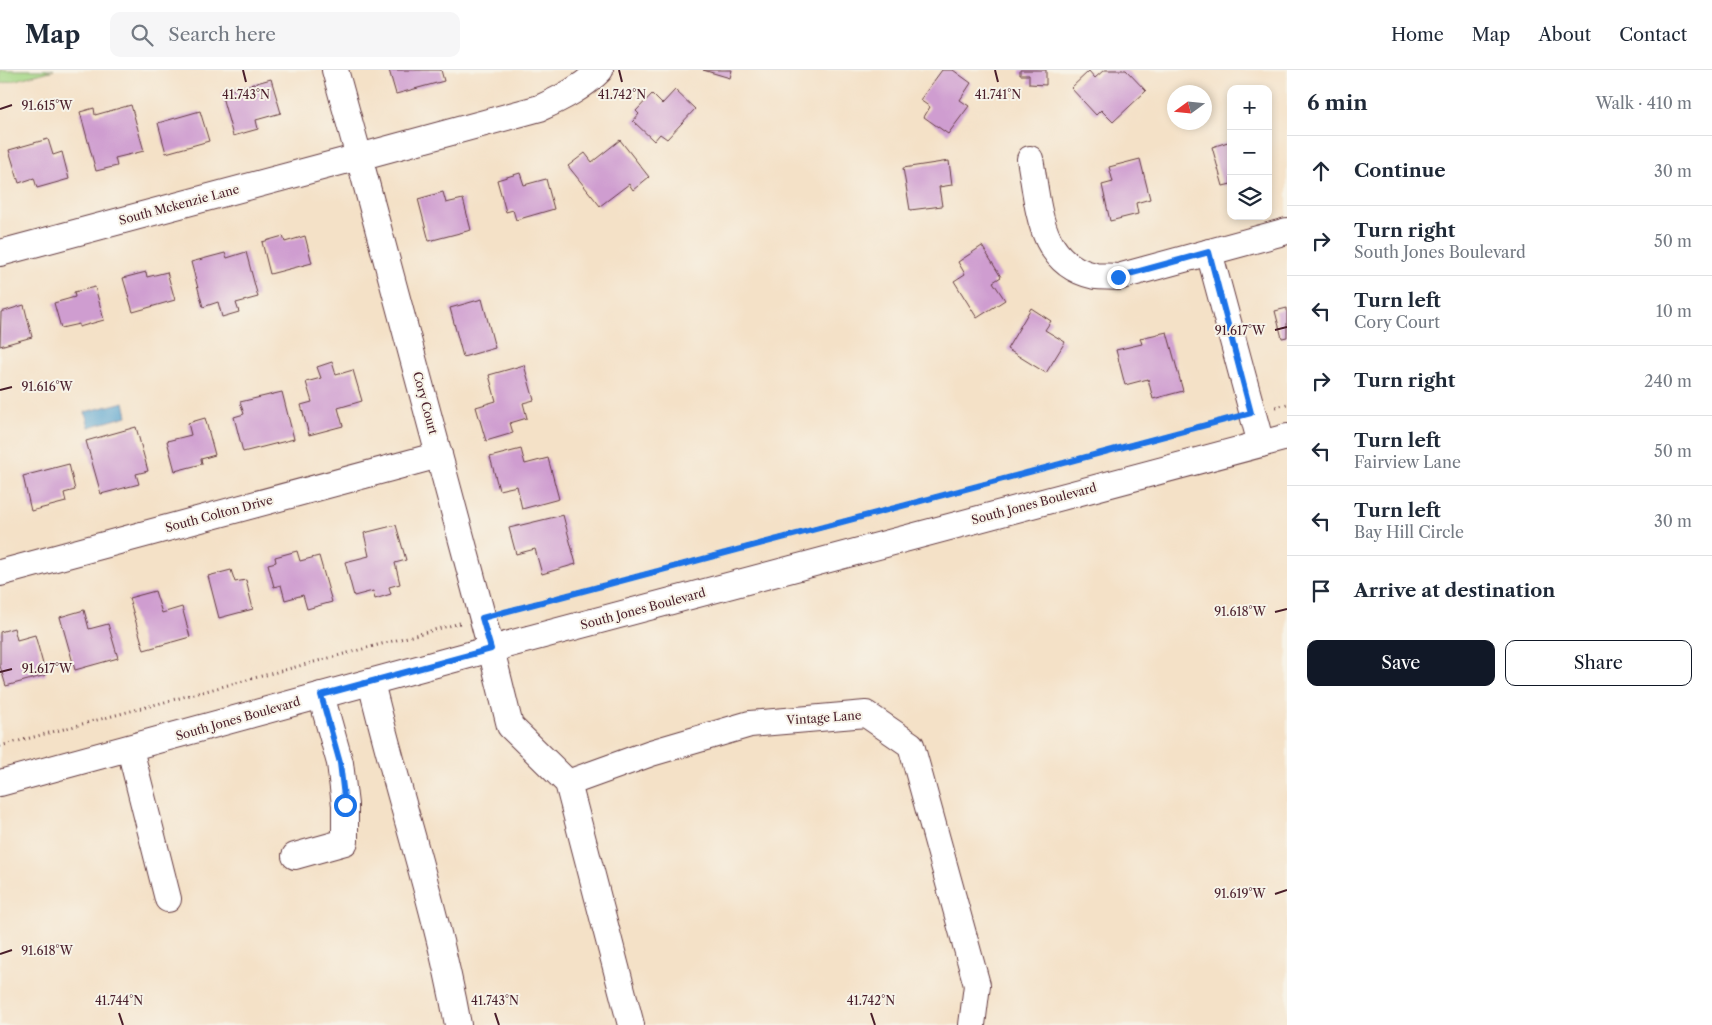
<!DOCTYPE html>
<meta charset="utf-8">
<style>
body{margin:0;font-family:"Libre Caslon Text",serif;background:#f6f6f7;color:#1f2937}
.controls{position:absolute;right:15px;top:15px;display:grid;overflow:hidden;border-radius:10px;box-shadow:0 2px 8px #0003}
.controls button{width:45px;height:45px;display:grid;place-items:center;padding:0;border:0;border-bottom:1px solid #e0e1e3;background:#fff;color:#1f2937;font:25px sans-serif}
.compass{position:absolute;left:1167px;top:15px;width:45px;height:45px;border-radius:50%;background:#fff;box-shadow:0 2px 8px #0003;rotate:255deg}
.stop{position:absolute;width:15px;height:15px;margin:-11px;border:4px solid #1a73e8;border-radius:50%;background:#fff}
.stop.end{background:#1a73e8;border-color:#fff;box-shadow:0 1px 5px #0008}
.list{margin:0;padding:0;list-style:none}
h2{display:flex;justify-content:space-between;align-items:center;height:65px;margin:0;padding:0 20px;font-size:21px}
h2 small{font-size:16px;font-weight:400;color:#747a83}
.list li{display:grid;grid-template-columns:32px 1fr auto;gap:15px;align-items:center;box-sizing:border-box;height:70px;padding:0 20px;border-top:1px solid #e0e1e3}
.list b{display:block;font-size:19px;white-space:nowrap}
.list p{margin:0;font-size:16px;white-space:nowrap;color:#747a83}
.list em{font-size:16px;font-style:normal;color:#747a83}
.actions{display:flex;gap:10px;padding:15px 20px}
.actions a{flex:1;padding:11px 0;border:1px solid #111827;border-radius:10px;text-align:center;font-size:18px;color:#111827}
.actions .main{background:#111827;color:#fff}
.icon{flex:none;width:28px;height:28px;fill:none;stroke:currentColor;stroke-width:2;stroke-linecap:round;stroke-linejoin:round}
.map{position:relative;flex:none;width:1287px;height:955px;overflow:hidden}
header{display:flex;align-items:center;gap:30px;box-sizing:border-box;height:70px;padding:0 25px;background:#fff;border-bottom:1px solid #e0e1e3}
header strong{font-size:24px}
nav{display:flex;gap:28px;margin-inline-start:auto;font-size:18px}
.search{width:350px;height:45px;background:#f6f6f7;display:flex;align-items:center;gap:12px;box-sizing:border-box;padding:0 18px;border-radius:10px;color:#747a83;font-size:19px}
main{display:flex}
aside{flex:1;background:#fff}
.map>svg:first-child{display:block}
.green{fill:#a4d786;stroke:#777b58}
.water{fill:#55a2ce;stroke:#50607c}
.building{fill:#cf9dd0}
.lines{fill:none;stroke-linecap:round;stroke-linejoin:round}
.minor-casing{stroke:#643c42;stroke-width:28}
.path{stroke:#643c42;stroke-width:3;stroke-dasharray:1 4;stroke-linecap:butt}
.minor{stroke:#fff;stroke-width:26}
.route{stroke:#1a73e8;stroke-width:6}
.ticks{fill:none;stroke:#4a1f2b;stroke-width:2}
.labels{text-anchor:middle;stroke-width:4;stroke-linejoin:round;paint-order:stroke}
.street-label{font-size:12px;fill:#4a1f2b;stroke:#f7f3e8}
.ticks-label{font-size:12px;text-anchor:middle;fill:#4a1f2b;stroke:#f7f3e8;stroke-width:4;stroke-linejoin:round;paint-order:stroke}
</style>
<header>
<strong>Map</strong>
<div class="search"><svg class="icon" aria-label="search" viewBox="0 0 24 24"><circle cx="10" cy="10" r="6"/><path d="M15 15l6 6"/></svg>Search here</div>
<nav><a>Home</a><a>Map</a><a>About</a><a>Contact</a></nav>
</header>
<main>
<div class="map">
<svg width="1287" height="955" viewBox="0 0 1287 955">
<rect width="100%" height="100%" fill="#f7f3e8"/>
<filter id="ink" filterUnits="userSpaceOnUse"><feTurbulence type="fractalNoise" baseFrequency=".02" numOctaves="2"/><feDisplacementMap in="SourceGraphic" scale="10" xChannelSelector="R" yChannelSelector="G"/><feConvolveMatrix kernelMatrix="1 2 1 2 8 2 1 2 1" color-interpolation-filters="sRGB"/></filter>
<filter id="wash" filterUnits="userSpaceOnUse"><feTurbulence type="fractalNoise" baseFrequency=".0096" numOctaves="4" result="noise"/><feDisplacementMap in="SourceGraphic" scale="20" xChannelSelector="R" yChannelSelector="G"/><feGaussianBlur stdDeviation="1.12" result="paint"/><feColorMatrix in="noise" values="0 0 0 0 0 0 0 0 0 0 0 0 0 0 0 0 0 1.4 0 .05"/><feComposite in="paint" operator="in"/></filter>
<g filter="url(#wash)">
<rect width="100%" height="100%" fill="#f4e1c7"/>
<!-- green -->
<polygon class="green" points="0,0 54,0 0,14"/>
<!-- water -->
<polygon class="water" points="124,332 127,346 89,357 85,342"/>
<g id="blocks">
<!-- building -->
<g class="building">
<polygon points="389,0 441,0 444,11 396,24"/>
<polygon points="703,0 732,0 730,8"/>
<polygon points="942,0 953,0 971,13 960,30 969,36 948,64 924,47 930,37 920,30"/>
<polygon points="1020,0 1046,0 1046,15 1029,14 1029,5 1020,5"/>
<polygon points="1104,0 1126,0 1146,21 1113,52 1101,40 1096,45 1071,18 1089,1 1095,8"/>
<polygon points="271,9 281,43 256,50 258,59 233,66 221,23"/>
<polygon points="675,20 695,39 667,69 660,64 654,71 633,51 639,44 636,41 652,24 662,34"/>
<polygon points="131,35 144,81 115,88 117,96 96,101 80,42 94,38 95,45"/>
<polygon points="200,41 209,71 166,83 158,53"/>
<polygon points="48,69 53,85 62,82 69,109 37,118 34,108 19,113 9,80"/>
<polygon points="620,70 649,107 633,120 629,114 600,136 568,96 585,83 592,92"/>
<polygon points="1231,71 1231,114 1223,116 1212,77"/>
<polygon points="1140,89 1150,129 1136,133 1138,144 1110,151 1102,115 1113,112 1109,97"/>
<polygon points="949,91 952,115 939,117 942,136 910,140 903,98"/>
<polygon points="520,103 524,115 546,109 554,139 516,150 513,140 506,142 497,110"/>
<polygon points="443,122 446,133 463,129 471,160 429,171 418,129"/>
<polygon points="283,166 285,172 305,166 312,193 270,204 262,172"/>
<polygon points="982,176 1001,207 993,212 1005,230 977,248 954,211 965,204 958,192"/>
<polygon points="246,182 258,227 236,233 239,242 222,247 218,232 203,237 191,192 225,183 227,188"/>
<polygon points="146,202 147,207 167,202 175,230 133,242 123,208"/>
<polygon points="95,217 104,250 79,257 79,254 61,258 54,233 75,227 74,222"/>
<polygon points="482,229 495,278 463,287 450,238"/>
<polygon points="24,235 32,267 0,276 1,242"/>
<polygon points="1031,238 1051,251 1045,260 1065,272 1046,303 1007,279"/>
<polygon points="1287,238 1287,267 1282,268 1275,241"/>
<polygon points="1167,262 1183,321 1153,329 1148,309 1125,315 1116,280 1142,274 1140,268"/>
<polygon points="332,292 336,305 353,300 362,331 338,338 343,356 309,365 301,335 312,332 306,312 321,308 317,297"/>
<polygon points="524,295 534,330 523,333 527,348 510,353 513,363 486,371 476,337 496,331 489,305"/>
<polygon points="282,322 294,369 243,382 234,347 244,344 240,332"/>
<polygon points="205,348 215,385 201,389 202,394 175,401 167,371 191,365 188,353"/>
<polygon points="136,357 148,401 136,404 139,414 101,424 86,371"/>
<polygon points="521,379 525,394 548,388 559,429 522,439 517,416 499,420 490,387"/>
<polygon points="69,394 75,420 64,423 66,432 31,441 23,406"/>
<polygon points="563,445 576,494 542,504 535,479 516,484 509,458"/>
<polygon points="396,455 406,490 395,493 400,514 389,517 391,524 375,529 373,521 354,526 345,492 369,486 364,463"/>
<polygon points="297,481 300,491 319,486 332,532 307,539 303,525 285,530 281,515 274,517 268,494 276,492 275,487"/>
<polygon points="231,500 235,512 246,510 253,539 219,548 208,506"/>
<polygon points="155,521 162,543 182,537 190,567 144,580 129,528"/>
<polygon points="84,540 89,559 108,554 118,588 75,600 60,547"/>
<polygon points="14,558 17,570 35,565 46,605 6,616 0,596 0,562"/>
</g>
</g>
</g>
<g filter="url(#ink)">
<use href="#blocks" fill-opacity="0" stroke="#643c42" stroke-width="1"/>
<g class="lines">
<!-- minor casing -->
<g class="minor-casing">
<g id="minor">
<path d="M 335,0 L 359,87 L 540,38 C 562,28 582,18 600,0"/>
<path d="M 1030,89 C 1039,136 1038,194 1095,206 C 1102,207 1111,206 1118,207 L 1287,161"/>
<polyline points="1209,182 1261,374"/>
<polyline points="0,183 359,87 491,579 510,656 568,713 631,955"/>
<polyline points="0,503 439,385"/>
<path d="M 371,612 C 398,726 437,839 458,955"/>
<polyline points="130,679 168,829"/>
<polyline points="0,713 491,579 1287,367"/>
<polyline points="568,713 651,683 750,654 866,644 911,675 977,915 972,955"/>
<polyline points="295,786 345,772 345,735 340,693 321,625"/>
</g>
</g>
<!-- path -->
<g class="path">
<polyline points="1276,337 1287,334"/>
<polyline points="505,541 1231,348"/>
<polyline points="0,676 460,553"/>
</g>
<!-- minor -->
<use href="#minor" class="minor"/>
</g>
</g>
<g class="lines" filter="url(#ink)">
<!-- route -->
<polyline class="route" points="345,735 340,693 321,625 491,579 482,548 1251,343 1209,182 1118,207"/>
</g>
<!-- ticks -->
<path class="ticks" d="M 243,0 L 246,12M 619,0 L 622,12M 995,0 L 998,12M 0,39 L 12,35M 1275,260 L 1287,257M 0,320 L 12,317M 1275,542 L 1287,539M 0,602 L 12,599M 1275,824 L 1287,820M 0,884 L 12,880M 119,943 L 123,955M 495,943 L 499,955M 871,943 L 875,955"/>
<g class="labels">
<!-- street labels -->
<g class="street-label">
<text transform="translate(179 135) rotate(-15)" y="4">South Mckenzie Lane</text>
<text transform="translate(425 333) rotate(75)" y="4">Cory Court</text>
<text transform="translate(1034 434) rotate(-15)" y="4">South Jones Boulevard</text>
<text transform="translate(219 444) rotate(-15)" y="4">South Colton Drive</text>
<text transform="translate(643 539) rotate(-15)" y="4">South Jones Boulevard</text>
<text transform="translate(824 648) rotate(-4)" y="4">Vintage Lane</text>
<text transform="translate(238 649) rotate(-16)" y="4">South Jones Boulevard</text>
</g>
</g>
<g class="ticks-label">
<text x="246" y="29">41.743°N</text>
<text x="622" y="29">41.742°N</text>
<text x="998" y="29">41.741°N</text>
<text x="47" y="40">91.615°W</text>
<text x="1240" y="265">91.617°W</text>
<text x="47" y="321">91.616°W</text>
<text x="1240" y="546">91.618°W</text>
<text x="47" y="603">91.617°W</text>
<text x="1240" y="828">91.619°W</text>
<text x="47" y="885">91.618°W</text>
<text x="119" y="935">41.744°N</text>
<text x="495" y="935">41.743°N</text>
<text x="871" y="935">41.742°N</text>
</g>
</svg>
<div class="controls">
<button>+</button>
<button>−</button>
<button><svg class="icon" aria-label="layers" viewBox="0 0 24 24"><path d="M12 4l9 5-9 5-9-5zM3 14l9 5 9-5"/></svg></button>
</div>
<svg class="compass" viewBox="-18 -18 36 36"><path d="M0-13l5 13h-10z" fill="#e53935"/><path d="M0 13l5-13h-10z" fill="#747a83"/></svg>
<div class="stop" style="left:345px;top:735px"></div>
<div class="stop end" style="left:1118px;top:207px"></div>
</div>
<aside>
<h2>6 min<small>Walk · 410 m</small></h2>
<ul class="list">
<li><svg class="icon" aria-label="ahead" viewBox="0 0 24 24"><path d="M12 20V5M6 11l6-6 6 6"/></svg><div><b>Continue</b></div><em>30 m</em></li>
<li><svg class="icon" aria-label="right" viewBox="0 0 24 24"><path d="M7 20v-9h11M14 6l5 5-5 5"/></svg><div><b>Turn right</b><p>South Jones Boulevard</p></div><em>50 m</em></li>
<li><svg class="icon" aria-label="left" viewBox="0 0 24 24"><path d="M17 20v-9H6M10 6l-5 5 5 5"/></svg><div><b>Turn left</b><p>Cory Court</p></div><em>10 m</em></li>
<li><svg class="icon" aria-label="right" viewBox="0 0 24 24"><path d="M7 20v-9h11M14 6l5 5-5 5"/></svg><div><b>Turn right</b></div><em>240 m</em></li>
<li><svg class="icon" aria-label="left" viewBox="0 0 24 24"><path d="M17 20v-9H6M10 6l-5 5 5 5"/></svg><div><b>Turn left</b><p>Fairview Lane</p></div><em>50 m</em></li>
<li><svg class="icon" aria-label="left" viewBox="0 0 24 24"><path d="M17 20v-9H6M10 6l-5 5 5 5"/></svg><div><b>Turn left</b><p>Bay Hill Circle</p></div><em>30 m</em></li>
<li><svg class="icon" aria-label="arrive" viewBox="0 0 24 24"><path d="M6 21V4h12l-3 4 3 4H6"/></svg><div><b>Arrive at destination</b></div></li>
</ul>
<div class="actions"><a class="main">Save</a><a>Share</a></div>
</aside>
</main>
